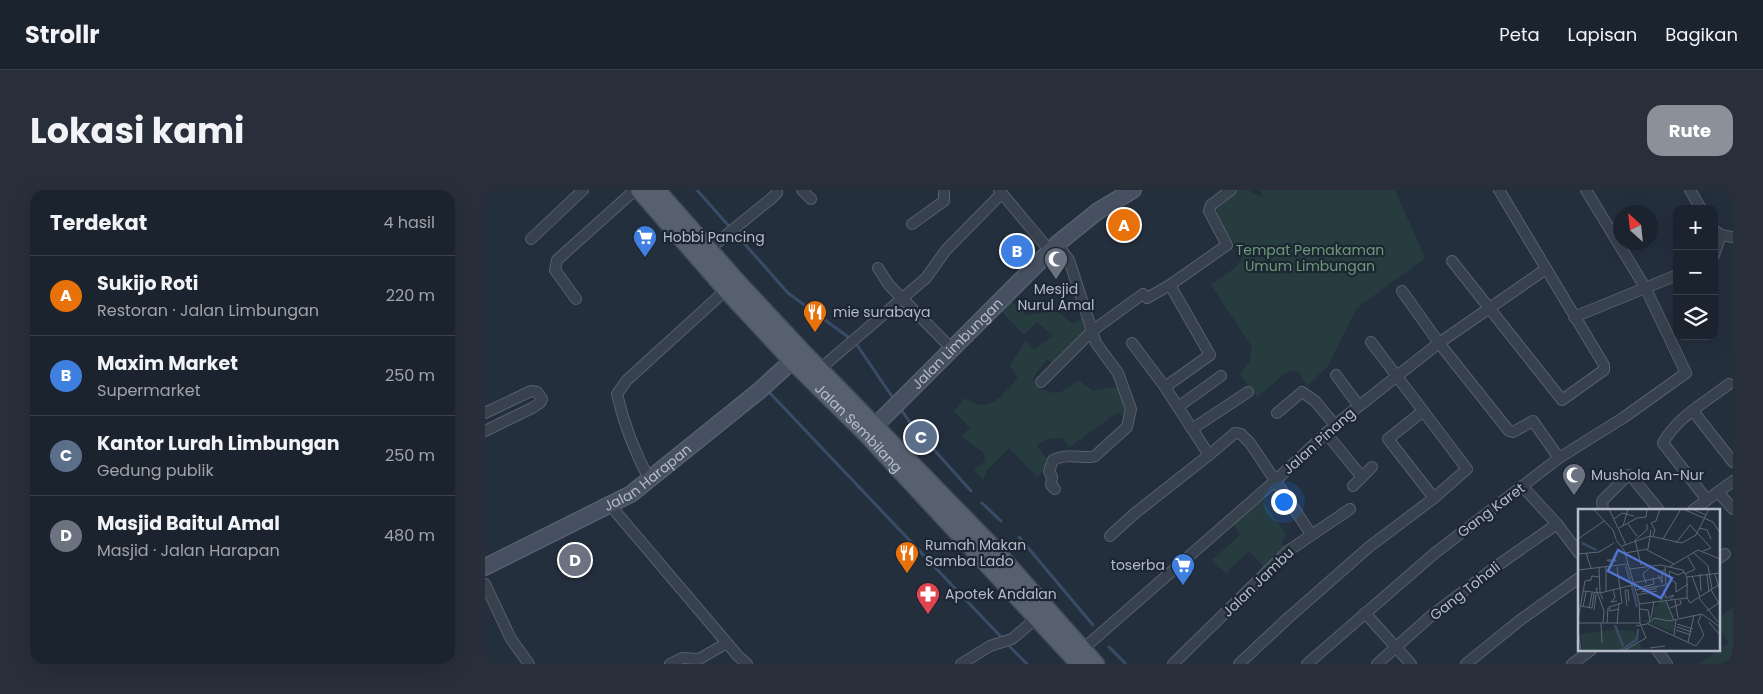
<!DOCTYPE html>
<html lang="id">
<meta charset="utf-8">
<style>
body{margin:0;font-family:Poppins,sans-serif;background:#282f3a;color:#f1f3f6}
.controls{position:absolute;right:15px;top:15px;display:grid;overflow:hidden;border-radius:10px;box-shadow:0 5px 20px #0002}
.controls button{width:45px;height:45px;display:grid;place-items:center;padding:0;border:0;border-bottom:1px solid #39404a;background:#1b232e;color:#f1f3f6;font:25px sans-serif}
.compass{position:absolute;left:1128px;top:15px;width:45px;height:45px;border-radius:50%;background:#1b232e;box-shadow:0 5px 20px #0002;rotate:333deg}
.you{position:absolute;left:798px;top:311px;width:18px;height:18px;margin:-12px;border:4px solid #fff;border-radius:50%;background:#1a73e8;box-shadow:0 0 0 8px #1a73e833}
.badge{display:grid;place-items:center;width:32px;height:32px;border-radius:50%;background:#8c9099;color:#fff;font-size:16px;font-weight:700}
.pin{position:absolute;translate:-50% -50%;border:2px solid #fff;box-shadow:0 1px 5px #0006}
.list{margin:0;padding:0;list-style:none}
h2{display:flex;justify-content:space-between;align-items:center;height:65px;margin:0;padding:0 20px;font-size:21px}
h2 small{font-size:16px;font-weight:400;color:#a0a4aa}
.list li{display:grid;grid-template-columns:32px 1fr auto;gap:15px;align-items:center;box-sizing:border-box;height:80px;padding:0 20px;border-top:1px solid #39404a}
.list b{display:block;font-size:19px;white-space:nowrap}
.list p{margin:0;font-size:16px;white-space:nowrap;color:#a0a4aa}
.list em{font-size:16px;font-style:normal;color:#a0a4aa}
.icon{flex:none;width:28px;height:28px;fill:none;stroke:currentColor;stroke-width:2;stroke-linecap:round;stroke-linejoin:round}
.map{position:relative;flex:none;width:1248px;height:474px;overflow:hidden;border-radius:15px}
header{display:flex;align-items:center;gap:30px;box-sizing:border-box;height:70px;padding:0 25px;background:#1b232e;border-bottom:1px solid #39404a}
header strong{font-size:24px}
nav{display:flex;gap:28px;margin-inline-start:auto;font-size:18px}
.intro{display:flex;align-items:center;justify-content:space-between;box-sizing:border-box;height:120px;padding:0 30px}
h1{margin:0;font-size:35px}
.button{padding:12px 22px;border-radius:15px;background:#8c9099;color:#fff;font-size:18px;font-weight:700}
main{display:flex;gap:30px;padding:0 30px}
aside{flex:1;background:#1b232e;border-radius:15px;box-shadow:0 5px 20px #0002}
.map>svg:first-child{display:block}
.green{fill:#263c3f}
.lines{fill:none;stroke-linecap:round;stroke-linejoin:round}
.stream{stroke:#394c67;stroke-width:3}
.street-casing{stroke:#565f6c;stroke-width:12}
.secondary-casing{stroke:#565f6c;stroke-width:18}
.primary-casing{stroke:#414a57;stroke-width:19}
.street{stroke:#38414e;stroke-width:10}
.secondary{stroke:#465061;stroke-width:15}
.primary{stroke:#56606e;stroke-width:16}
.labels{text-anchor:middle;stroke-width:4.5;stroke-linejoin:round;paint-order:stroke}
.poi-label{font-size:14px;fill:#b4bcc9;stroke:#1d2633;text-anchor:start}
.park-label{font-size:14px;fill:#6b9a76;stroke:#1d2633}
.street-label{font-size:14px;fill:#b4bcc9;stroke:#1d2633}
.inset-river{fill:none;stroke:#394c67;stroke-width:2.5}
.inset-road{fill:none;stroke:#5e6776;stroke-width:1}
.view{fill:#5274d3;fill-opacity:0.15;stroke:#5274d3;stroke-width:2.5}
.inset-edge{fill:none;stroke:#b4bcc9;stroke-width:2.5}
</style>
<header>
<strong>Strollr</strong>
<nav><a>Peta</a><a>Lapisan</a><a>Bagikan</a></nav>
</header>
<div class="intro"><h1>Lokasi kami</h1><a class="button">Rute</a></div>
<main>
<aside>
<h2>Terdekat<small>4 hasil</small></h2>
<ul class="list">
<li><span class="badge" style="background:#e8710a">A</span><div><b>Sukijo Roti</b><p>Restoran · Jalan Limbungan</p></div><em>220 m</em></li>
<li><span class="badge" style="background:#3f7fe0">B</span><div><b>Maxim Market</b><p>Supermarket</p></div><em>250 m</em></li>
<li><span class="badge" style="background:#5c6f8a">C</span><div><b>Kantor Lurah Limbungan</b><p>Gedung publik</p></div><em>250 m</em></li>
<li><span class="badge" style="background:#6b7280">D</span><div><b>Masjid Baitul Amal</b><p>Masjid · Jalan Harapan</p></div><em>480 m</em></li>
</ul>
</aside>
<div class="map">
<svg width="1248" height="474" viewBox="0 0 1248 474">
<rect width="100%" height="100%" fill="#242f3e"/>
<!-- green -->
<g class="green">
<path d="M 749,0 L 763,0 L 778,8 L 775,0 L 910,0 L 940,68 L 872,118 L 843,176 L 822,196 L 814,183 L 809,180 L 801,183 L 772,207 L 755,184 L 765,171 L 767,157 L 726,95 L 751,77 L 756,71 C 754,50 733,40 731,18 L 738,9 Z"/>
<path d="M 523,108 L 542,125 L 568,121 L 574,123 L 588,134 L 597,127 L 602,143 L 571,177 L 562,169 L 548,188 L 550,196 C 572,207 576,204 594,190 L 608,201 L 628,197 L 636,199 L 641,210 L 641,229 L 633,222 L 585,257 L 577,248 C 568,248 559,249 552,255 L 563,270 L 553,288 L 524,258 L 502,280 L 498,290 L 489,280 L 500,271 L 499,263 L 476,246 L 485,238 L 469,221 L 480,208 C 504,225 515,207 532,189 L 532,185 L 524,176 L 541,151 L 549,159 L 568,146 L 552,132 L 539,145 L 513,118 Z"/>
<polygon points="775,307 801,344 797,353 799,362 781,379 764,361 741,383 727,370 755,345 746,332"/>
<polygon points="1248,417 1248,474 1213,474 1244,453 1234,439 1234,427"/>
</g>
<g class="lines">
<!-- stream -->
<g class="stream">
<polyline points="212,0 303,103 370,152 410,211"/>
<polyline points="283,201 518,449"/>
<polyline points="415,218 426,234 486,301"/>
<polyline points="497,313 516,331"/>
<polyline points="534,347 608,435"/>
<polyline points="525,457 542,474"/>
<polyline points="624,457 640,473"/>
</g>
<!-- street casing -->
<g class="street-casing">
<g id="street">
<polyline points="317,0 326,9"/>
<polyline points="514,0 565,61"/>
<polyline points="746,0 726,15 724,21 742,55 685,95 725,165 680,197 724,265 750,243 756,244 765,253 826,344"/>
<polyline points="1205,0 1216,19"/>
<polyline points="427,34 459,11 459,0"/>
<polyline points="1229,40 1236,45 1248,47"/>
<polyline points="46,49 98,0"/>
<polyline points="224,59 287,8 292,3 292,0"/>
<polyline points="1229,65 1236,45"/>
<polyline points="967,71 1077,210 1119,180 1119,175 1014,0"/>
<polyline points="393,78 404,95 467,159"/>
<polyline points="917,101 954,153 1024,241 1028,242 1048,231 1074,268"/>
<polyline points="91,109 70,80 72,70 150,0"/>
<polyline points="1089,127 1192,85"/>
<polyline points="647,153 680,197"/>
<polyline points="335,179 441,88 461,60 517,3"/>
<polyline points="851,185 874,216"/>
<polyline points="556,192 607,141 658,104 662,108 685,95"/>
<polyline points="693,217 736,186"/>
<polyline points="938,221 903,249 949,308"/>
<polyline points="1208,221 1248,272"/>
<polyline points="0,223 46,201 52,202 57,209 55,213 47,218 0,241"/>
<polyline points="792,223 817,202 830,211 850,235"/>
<polyline points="707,239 763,202"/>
<polyline points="841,243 877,287 868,296"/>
<polyline points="877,287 887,277"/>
<path d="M 165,291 C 150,263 139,235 132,204 L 142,190 L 241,100"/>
<polyline points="1037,296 1072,334 1094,363"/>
<path d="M 570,299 L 566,295 L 567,287 L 564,281 L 568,270 C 584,262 601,270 610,266 L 642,237 L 646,219 L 633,183 L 611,153 L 584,70 L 572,54"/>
<polyline points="1233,302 1248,319"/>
<path d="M 1222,310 L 1178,253 C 1192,227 1222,211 1244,194"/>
<polyline points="125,315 253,466 262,474"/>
<polyline points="1118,320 1117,311 1143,285 1146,286 1174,320"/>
<polyline points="1208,320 1248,291"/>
<polyline points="625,346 649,324 724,265"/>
<polyline points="1234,368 1240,364"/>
<polyline points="0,394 26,449 44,474"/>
<polyline points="880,423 926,474"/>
<polyline points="598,459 790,291 850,235 954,153 1061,79"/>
<polyline points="1172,460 1182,474"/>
<polyline points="185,474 197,468 214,469 242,453"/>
<polyline points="476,474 505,456 527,449 552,428"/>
<polyline points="688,474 803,361 865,319"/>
<polyline points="754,474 802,429 884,357 949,308 982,279 886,152"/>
<polyline points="822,474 950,363 1074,268 1138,228 1201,183 1161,99 1101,0"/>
<polyline points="892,474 947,425 1009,378 1072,334"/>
<polyline points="981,474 1034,431 1094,388"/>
<polyline points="1087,474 1106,460"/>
</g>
</g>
<!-- secondary casing -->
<g class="secondary-casing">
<g id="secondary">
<path id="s1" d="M 391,235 L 572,54 L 613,21 L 648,0"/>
<path id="s2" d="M 0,377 L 146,304 L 274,201 L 307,171"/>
</g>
</g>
<!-- primary casing -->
<g class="primary-casing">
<g id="primary">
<path id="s3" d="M 154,0 L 241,100 L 307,171 L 381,244 L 594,474"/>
<polyline points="172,0 251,90 318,162 506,355 611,474"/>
</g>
</g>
<!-- street -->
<use href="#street" class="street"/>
<!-- secondary -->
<use href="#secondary" class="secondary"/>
<!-- primary -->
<use href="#primary" class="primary"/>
</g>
<!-- icons -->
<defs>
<g id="supermarket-pin" transform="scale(1.25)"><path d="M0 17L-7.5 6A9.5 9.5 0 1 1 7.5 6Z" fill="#3f7fe0" stroke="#1d2633"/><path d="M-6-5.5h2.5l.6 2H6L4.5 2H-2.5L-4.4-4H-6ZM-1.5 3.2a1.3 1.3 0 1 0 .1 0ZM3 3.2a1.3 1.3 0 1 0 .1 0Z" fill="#fff"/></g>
<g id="mosque-pin" transform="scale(1.25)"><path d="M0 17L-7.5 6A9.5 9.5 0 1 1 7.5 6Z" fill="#6b7280" stroke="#1d2633"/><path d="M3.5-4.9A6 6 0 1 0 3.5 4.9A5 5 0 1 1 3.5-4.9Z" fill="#fff"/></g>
<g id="restaurant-pin" transform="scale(1.25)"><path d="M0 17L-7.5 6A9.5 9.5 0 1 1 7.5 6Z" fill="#e8710a" stroke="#1d2633"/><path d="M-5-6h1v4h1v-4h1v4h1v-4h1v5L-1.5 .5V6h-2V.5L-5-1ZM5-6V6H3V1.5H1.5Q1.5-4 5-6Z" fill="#fff"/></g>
<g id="pharmacy-pin" transform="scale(1.25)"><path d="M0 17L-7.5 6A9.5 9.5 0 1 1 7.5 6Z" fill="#e0444e" stroke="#1d2633"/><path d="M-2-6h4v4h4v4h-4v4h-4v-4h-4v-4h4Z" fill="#fff"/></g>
</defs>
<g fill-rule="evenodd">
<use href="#supermarket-pin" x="160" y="47"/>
<use href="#mosque-pin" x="571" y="69"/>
<use href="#restaurant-pin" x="330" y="122"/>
<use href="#mosque-pin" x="1089" y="285"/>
<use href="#restaurant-pin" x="422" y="363"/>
<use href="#supermarket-pin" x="698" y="375"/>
<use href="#pharmacy-pin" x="443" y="404"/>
</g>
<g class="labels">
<!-- poi labels -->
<g class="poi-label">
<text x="178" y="52">Hobbi Pancing</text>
<text x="571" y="104" text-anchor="middle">Mesjid<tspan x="571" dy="16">Nurul Amal</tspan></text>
<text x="348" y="127">mie surabaya</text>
<text x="1106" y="290">Mushola An-Nur</text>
<text x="440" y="360">Rumah Makan<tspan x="440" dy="16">Samba Lado</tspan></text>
<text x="680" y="380" text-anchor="end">toserba</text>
<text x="460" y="409">Apotek Andalan</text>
</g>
<!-- park labels -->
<g class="park-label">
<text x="825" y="65">Tempat Pemakaman<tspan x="825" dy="16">Umum Limbungan</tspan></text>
</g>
<!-- street labels -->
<g class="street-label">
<text dy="5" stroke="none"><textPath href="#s1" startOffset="115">Jalan Limbungan</textPath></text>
<text dy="5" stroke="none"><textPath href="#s3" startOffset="324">Jalan Sembilang</textPath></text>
<text transform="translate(834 251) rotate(-42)" y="5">Jalan Pinang</text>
<text dy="5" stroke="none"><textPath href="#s2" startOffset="186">Jalan Harapan</textPath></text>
<text transform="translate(1006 320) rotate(-37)" y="5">Gang Karet</text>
<text transform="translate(773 392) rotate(-44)" y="5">Jalan Jambu</text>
<text transform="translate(980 401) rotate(-38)" y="5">Gang Tohali</text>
</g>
</g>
<!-- overview -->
<g transform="translate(1093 319)">
<rect width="142" height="142" fill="#242f3e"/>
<path d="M 87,86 L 96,111 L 97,124 L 76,116 L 76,113 L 74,116 L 64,112 L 77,109 L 75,103 L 77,97 L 81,96 L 81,87 ZM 35,121 L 56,122 L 64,141 L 5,142 L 2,125 Z" fill="#263c3f"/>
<path class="inset-river" d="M 4,34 L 18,41M 48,57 L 52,72M 53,73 L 59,98M 37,116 L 45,137M 42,142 L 59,130 L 60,120"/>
<path class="inset-road" d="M 15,0 L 35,21 L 38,30M 31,0 L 48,36M 105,0 L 135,13 L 142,24M 114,0 L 128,6M 36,10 L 44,4 L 56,7M 50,15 L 59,27M 45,17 L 50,0M 41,19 L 59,9 L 68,8 L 69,0M 121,19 L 129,21 L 133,30M 75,27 L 77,21 L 73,14 L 78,12 L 82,0M 0,30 L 26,12M 85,30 L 103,0M 38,31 L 46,41 L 61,93 L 62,114 L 68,129 L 45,142M 98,34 L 112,16 L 133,39 L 125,42M 44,37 L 72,27 L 104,34 L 118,26 L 131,0M 69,41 L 96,55M 115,43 L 130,57 L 134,80M 8,44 L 13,59M 47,44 L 70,40 L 73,21M 0,45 L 21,43 L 36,34M 29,51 L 38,51 L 38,52 L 30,52 ZM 63,56 L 57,31 L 69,21 L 69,15M 21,58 L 22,84 L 55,76M 28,58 L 28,82M 39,58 L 44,94 L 31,98 L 32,102 L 41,100M 91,58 L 120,41 L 142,50M 52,60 L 82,56 L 105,61 L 109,68 L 142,64M 0,61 L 50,55M 91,62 L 100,66 L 106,63M 91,63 L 92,70 L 98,74 L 98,83 L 110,75M 107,65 L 117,60 L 110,48M 122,65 L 123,82M 137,65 L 142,82M 80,66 L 84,74 L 84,62 L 87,61M 129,66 L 131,83M 114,67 L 122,88M 56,74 L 84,68M 68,74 L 65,65 L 73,57M 20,79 L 18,80 L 26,102 L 25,114M 61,79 L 76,75 L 75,69M 35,80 L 37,89 L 33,93 L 39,92M 57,81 L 88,76 L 87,58M 86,81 L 88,89 L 96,86 L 92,91M 133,81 L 142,96M 5,82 L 22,84 L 25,90M 63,83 L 79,79M 59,86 L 79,82M 109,89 L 112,94 L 142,75M 121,89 L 140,113M 97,91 L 100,109M 88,92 L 96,111M 61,95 L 109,89 L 109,68M 3,97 L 14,99 L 16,84M 49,97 L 47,81 L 50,81 L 51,92M 5,98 L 8,83M 11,99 L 14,84M 92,99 L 103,95 L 102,91M 61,100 L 70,101 L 72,112M 16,101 L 18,85M 129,102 L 142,93M 123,106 L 120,113 L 126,126M 73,109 L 76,92M 0,110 L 7,72 L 13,71 L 14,67 L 21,68M 131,113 L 142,126M 0,114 L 62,114M 23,114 L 24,134M 29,114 L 30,99M 39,115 L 41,94M 70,115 L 118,137 L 126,126M 99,115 L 115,120M 58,117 L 69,115 L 76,109 L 91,112 L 124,105 L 142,118M 99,118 L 114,123M 0,121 L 3,142M 98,121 L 113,126M 96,127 L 98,110M 110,133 L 116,106M 72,139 L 87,137"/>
<path class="view" d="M 40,41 L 94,69 L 83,89 L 30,62 Z"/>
<rect width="142" height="142" class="inset-edge"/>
</g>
</svg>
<div class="controls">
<button>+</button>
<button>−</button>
<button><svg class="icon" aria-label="layers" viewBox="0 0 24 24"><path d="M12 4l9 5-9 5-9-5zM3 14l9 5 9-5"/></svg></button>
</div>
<svg class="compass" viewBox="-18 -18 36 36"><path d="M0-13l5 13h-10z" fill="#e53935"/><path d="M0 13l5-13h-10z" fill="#a0a4aa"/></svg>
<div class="you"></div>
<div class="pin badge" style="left:639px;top:35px;background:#e8710a">A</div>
<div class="pin badge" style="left:532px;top:61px;background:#3f7fe0">B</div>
<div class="pin badge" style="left:436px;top:247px;background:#5c6f8a">C</div>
<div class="pin badge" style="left:90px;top:370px;background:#6b7280">D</div>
</div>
</main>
